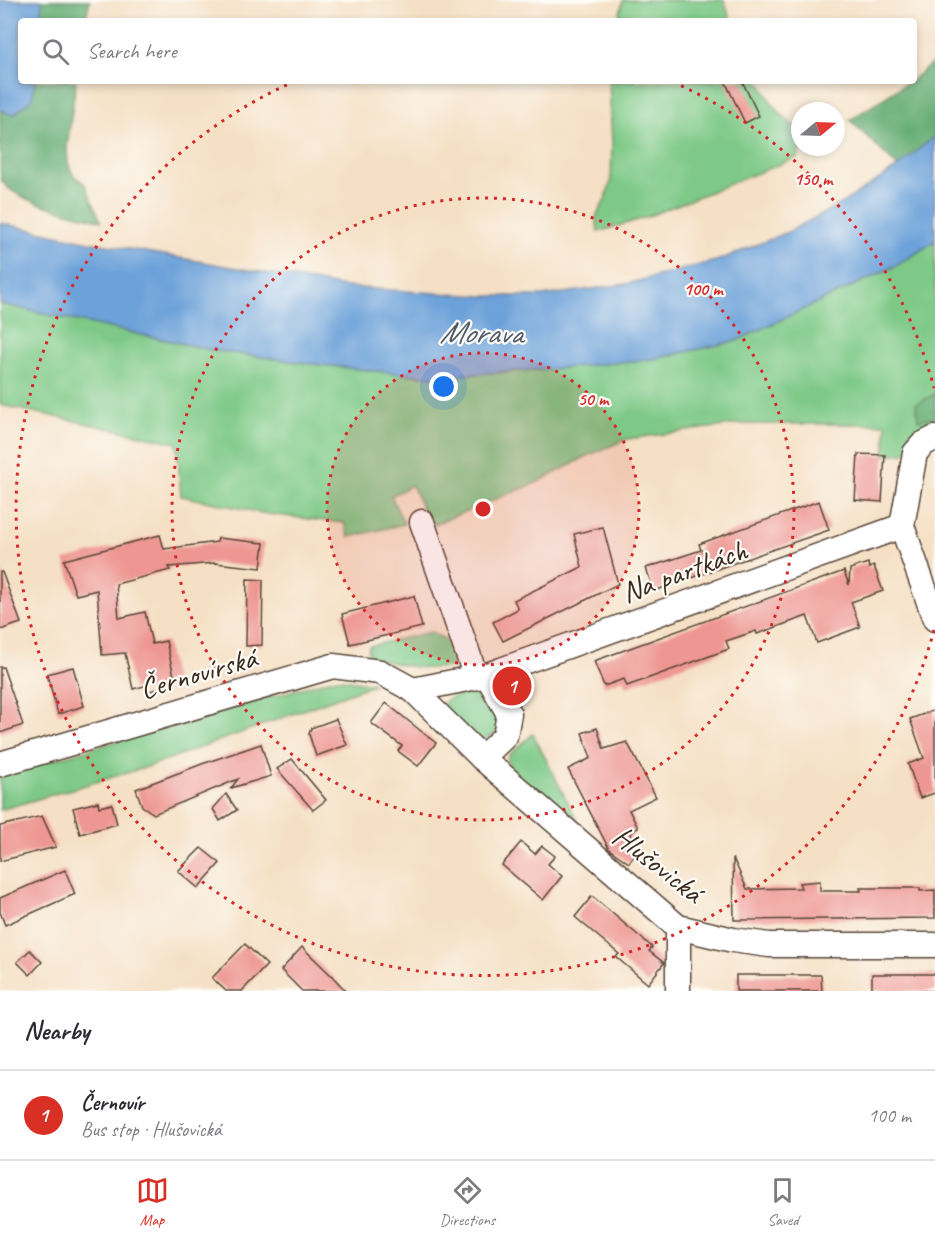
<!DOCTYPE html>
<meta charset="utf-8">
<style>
body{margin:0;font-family:Caveat,sans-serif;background:#f2f2f3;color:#2b2b33}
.compass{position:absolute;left:791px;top:102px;width:54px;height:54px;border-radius:50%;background:#fff;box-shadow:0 3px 9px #0003;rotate:71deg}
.you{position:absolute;left:444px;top:387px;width:21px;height:21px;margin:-15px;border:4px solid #fff;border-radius:50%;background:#1a73e8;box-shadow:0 0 0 9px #1a73e833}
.badge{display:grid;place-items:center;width:39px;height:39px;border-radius:50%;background:#d93025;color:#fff;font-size:20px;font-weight:700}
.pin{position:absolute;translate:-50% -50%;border:3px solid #fff;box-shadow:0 2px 6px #0006}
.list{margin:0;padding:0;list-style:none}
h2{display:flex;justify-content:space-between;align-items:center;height:78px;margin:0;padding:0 24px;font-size:26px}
h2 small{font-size:20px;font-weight:400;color:#7c7c81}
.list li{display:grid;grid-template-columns:39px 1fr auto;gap:18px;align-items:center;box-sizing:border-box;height:90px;padding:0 24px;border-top:2px solid #e1e1e2}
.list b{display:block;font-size:22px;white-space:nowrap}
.list p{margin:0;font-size:20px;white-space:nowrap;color:#7c7c81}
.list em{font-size:20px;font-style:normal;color:#7c7c81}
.icon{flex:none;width:33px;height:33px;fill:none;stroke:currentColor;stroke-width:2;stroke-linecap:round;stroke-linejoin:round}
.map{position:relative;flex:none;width:935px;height:991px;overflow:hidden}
.search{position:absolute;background:#fff;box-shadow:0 3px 9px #0003;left:18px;right:18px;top:18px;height:66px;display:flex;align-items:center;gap:15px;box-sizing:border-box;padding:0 21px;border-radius:6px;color:#7c7c81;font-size:22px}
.sheet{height:168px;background:#fff}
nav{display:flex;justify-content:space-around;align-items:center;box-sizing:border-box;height:84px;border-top:2px solid #e1e1e2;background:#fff;font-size:16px;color:#7c7c81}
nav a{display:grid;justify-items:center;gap:3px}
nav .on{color:#d93025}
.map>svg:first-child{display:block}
.green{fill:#7ec987;stroke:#5c7a52;stroke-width:1.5}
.forest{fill:#66ad74;stroke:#506c49;stroke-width:1.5}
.water{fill:#6ca1d9;stroke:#54667c;stroke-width:1.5}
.building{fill:#ee9692}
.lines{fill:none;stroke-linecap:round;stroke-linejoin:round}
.minor-casing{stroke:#574537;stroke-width:27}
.minor{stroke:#fff;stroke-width:24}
.ring{fill:none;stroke:#d62828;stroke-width:3;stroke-dasharray:3 6}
.labels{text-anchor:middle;stroke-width:4.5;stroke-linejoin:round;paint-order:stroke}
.street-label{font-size:30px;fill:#3b2a1e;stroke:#fdfcf7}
.water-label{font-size:32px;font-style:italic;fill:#4f5a69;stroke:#fdfcf7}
.centre{fill:#d62828;stroke:#fdfcf7;stroke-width:3}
.ring-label{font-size:18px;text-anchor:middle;font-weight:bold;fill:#d62828;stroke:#fdfcf7;stroke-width:4.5;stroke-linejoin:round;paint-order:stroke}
</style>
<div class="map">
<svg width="935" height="991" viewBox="0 0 935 991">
<rect width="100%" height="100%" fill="#fdfcf7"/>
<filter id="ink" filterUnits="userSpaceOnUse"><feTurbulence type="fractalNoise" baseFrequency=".0167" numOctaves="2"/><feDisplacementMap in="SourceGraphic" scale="12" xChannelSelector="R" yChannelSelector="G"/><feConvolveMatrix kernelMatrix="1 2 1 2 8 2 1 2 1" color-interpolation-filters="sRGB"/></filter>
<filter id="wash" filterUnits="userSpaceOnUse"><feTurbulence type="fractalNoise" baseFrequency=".008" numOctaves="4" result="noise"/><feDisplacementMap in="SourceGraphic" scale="24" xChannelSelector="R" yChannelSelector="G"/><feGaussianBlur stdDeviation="1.35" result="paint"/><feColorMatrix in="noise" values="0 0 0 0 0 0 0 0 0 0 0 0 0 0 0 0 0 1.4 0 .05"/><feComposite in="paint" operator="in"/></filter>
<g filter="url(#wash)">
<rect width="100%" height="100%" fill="#f5e0c5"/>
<!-- green -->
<g class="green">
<polygon points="623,0 724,0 731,21 618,21"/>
<path d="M 609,81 L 759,81 C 770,101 780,118 800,130 L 801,147 L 798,157 L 644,218 L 598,232 L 596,217 L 605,200 L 611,181 L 612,143 Z"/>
<polygon points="935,241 935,431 905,453 885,455 886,424 739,424 627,439 587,456 538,482 430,526 412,485 391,496 404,524 349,537 344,523 267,514 181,496 177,443 0,405 0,304 212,350 305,363 432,377 551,369 653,359 736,341 897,265"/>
<path d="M 431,632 L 453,644 L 460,665 C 430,673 399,665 370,657 L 368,651 L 369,646 Z"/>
<polygon points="336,678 374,684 147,767 0,810 0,775"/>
<polygon points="464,694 481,695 497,707 499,730 484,740 473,737 445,712 444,703 452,697"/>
<polygon points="533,734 584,834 514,773 508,763 508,756"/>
</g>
<!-- forest -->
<g class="forest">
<polygon points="42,0 90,0 85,21 40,21"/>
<polygon points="935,61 935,136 898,167 850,120 910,81 914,81 914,78"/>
<path d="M 34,81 L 76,81 L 67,148 L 68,163 L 73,175 L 85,184 L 101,221 C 78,214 11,202 1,179 C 0,172 0,122 0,110 L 14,115 L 32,98 Z"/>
<polygon points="935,394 935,418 918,420 916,404"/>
</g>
<!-- water -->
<g class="water">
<polygon points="0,0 42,0 40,21 21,21 21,81 34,81 33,98 13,115 0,110"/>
<polygon points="935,136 935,241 897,265 736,341 653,359 551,369 432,377 305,363 212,350 0,304 0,223 90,242 346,287 482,296 542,296 626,284 719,260 788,232 844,202 898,167"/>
</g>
<g id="blocks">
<!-- building -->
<g class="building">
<polygon points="725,81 742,81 759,116 745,123"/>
<polygon points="858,454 885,455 882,502 855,500"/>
<polygon points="819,501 829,530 654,591 646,568 701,550 699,544"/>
<polygon points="603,527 618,584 503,641 493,622 518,609 514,600 582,567 574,534"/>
<polygon points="160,535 164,549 217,542 218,538 264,543 261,568 215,563 169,567 170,570 116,584 119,618 145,612 152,644 166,641 175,680 164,682 162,688 150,691 144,686 133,689 125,653 102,655 97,590 76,595 64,560"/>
<polygon points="868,563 869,568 874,566 883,591 851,602 860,627 817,643 807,616 757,634 756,631 726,641 729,649 627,686 624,679 604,686 594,661 844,571 849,585 850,569"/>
<polygon points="0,572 2,572 21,623 0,630"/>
<polygon points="247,579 263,580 262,645 246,646"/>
<polygon points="414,596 422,627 350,644 342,614"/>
<polygon points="0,667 3,667 23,725 0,733"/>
<polygon points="73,667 84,706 58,714 47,674"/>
<polygon points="386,703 436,743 418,766 398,751 402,746 371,723"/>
<polygon points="935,710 935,793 920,798 908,764 924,758 910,719"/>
<polygon points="336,719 347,745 316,756 309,734 311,728"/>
<polygon points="597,728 604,749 627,742 656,797 629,810 638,828 630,833 637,851 629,863 609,849 568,769 591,758 582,733"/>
<polygon points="261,744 271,776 231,788 238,779 154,814 142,806 136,789 202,764"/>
<polygon points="292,759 326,800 313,810 277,769"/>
<polygon points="226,794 237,810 220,821 213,809"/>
<polygon points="98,802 99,807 112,804 117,824 80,834 73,808"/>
<polygon points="42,816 56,847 0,861 0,826"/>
<polygon points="521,842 535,854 542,846 555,856 548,864 562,876 543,900 502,865"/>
<polygon points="201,848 220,863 198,888 178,871"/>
<polygon points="733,858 747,889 801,888 799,883 820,881 820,891 861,891 860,888 920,888 920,891 935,890 935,918 734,920"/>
<polygon points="65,870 75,894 5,925 0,912 0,898"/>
<polygon points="592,896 652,947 649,951 664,963 648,984 616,957 619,954 575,917"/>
<polygon points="245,944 267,965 242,991 226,991 212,978"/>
<polygon points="302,947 332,976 346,991 302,991 281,970"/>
<polygon points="30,950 42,962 30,975 17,962"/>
<rect x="872" y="974" width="63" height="17"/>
<polygon points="736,975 821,975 822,991 736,991"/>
</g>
</g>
</g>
<g filter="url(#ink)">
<use href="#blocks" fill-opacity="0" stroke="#574537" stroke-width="1.5"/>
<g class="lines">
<!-- minor casing -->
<g class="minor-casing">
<g id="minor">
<polyline points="935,438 923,444 915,453 902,526 935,619"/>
<polyline points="422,522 476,677"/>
<polyline points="413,690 487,675 902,526"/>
<polyline points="482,758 505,736 509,714 487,675"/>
<polyline points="0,764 333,666 380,672 413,690 482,758 678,927 733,940 769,945 935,945"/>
<polyline points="678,991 678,927"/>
</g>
</g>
<!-- minor -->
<use href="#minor" class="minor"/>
</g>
</g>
<!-- distance rings -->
<circle cx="483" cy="509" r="156" fill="#d62828" fill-opacity=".12"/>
<g class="ring">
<circle cx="483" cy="509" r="156"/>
<circle cx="483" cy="509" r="311"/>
<path d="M934 630A467 467 0 1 1 293 82M673 82A467 467 0 0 1 934 388"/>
</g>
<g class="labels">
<!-- street labels -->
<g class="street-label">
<text transform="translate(684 571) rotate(-20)" y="10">Na partkách</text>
<text transform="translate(198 673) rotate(-16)" y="10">Černovírská</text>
<text transform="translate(658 864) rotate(38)" y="10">Hlušovická</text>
</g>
<!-- water labels -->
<g class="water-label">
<text transform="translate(481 332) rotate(1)" y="11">Morava</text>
</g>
</g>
<circle cx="483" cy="509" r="9" class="centre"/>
<g class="ring-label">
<text x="813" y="185">150 m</text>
<text x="703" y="295">100 m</text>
<text x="593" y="405">50 m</text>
</g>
</svg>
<svg class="compass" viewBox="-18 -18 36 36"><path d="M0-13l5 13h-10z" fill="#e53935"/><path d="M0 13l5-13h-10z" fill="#7c7c81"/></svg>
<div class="you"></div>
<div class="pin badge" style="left:512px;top:686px">1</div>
<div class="search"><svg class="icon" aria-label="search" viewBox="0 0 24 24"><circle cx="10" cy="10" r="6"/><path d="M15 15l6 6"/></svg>Search here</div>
</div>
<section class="sheet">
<h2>Nearby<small></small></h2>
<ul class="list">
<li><span class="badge">1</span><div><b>Černovír</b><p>Bus stop · Hlušovická</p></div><em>100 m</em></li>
</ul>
</section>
<nav>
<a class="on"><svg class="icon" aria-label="map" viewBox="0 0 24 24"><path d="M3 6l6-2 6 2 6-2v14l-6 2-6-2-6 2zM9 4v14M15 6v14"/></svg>Map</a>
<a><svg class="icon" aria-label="directions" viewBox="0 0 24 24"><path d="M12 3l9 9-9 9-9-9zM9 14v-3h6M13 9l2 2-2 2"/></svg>Directions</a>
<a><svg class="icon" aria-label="saved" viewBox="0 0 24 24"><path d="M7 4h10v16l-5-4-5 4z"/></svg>Saved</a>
</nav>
